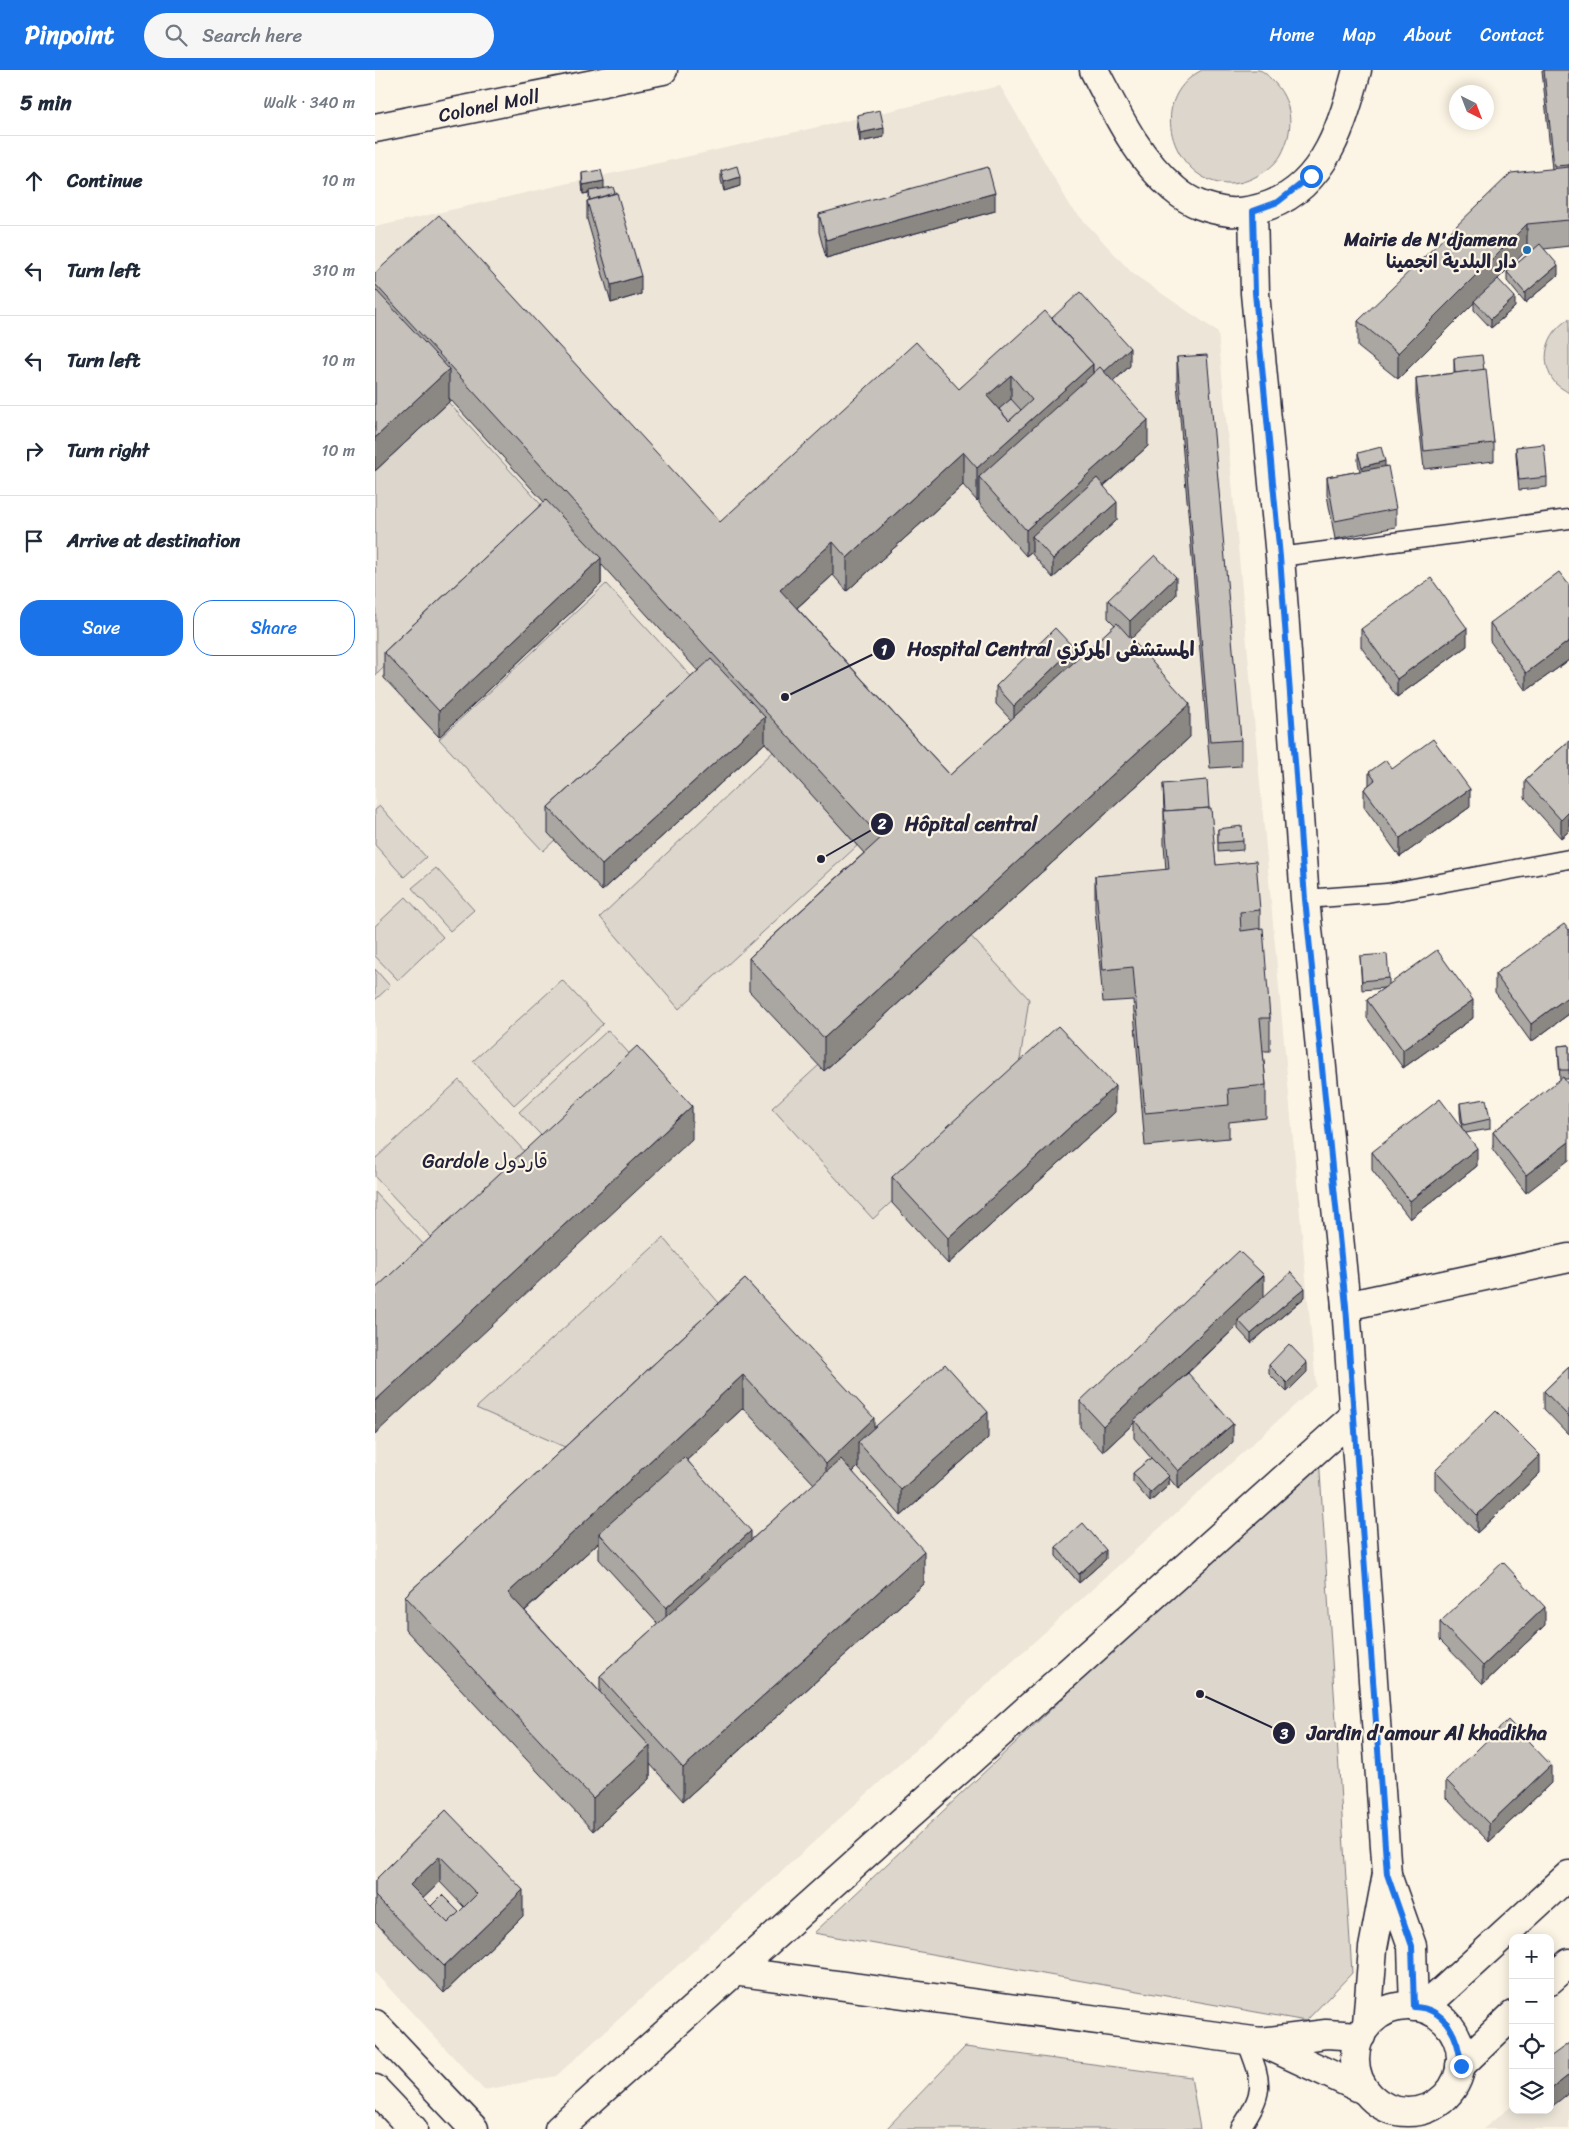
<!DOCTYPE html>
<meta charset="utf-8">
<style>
body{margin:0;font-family:Sriracha,"Playpen Sans Arabic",sans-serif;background:#f6f6f7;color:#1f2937}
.controls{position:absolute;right:15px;bottom:15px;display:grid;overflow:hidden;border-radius:10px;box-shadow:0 2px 12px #0003}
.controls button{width:45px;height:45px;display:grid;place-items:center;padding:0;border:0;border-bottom:1px solid #e0e1e3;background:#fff;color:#1f2937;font:25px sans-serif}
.compass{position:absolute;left:1074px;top:15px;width:45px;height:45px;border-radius:50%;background:#fff;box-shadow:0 2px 12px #0003;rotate:138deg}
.stop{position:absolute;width:15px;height:15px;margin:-11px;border:4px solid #1a73e8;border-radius:50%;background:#fff}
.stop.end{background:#1a73e8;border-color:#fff;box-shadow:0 1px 5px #0008}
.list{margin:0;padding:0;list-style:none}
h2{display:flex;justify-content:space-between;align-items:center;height:65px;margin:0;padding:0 20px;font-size:21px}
h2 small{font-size:16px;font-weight:400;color:#747a83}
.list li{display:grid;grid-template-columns:32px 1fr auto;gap:15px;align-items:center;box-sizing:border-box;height:90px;padding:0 20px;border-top:1px solid #e0e1e3}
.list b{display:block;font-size:19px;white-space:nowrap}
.list em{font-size:16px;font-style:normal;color:#747a83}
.actions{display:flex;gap:10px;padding:15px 20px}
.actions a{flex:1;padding:11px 0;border:1px solid #1a73e8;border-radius:20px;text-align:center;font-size:18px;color:#1a73e8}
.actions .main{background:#1a73e8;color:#fff}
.icon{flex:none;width:28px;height:28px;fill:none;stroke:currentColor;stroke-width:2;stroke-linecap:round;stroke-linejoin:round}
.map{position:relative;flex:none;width:1194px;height:2059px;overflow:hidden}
header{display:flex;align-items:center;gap:30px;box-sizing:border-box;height:70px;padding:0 25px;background:#1a73e8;color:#fff}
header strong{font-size:24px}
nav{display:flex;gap:28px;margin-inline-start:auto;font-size:18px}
.search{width:350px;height:45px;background:#f6f6f7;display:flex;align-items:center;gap:12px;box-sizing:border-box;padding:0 18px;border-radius:28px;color:#747a83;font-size:19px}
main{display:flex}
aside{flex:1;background:#fff}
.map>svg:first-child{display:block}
.built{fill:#ece5d8}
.green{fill:#dcd6cc;stroke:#7f7c84}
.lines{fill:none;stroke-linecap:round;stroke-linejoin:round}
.service-casing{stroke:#22223b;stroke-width:21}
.minor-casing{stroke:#22223b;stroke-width:31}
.tertiary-casing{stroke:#22223b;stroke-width:31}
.primary-casing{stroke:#22223b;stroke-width:31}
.service{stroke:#fcf5e5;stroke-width:18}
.minor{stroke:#fcf5e5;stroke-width:28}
.tertiary{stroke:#fcf5e5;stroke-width:28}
.primary{stroke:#fcf5e5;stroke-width:28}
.wall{fill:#aaa6a1;stroke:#22223b;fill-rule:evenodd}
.shaded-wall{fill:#8b8783;stroke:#22223b}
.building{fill:#c6c1bb;stroke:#22223b;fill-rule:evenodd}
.route{stroke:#1a73e8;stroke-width:6}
.poi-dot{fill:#1f6fb2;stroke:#fcf5e5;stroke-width:2}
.labels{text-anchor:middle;stroke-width:4.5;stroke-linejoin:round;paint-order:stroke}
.street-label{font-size:19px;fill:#22223b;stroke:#fcf5e5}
.poi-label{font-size:19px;font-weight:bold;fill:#22223b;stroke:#fcf5e5;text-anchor:end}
.neighbourhood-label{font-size:20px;fill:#22223b;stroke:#fcf5e5}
.leader{fill:none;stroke:#22223b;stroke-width:2}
.callout-dot{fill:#22223b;stroke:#fcf5e5;stroke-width:2}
.mark-label{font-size:15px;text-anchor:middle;font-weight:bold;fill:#fff}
.callout-label{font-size:20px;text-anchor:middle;font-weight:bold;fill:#22223b;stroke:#fcf5e5;stroke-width:4.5;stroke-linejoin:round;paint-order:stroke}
</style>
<header>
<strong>Pinpoint</strong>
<div class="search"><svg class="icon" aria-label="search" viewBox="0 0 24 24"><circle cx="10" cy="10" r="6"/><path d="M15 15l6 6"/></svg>Search here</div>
<nav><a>Home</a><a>Map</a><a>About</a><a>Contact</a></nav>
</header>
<main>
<aside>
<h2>5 min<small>Walk · 340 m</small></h2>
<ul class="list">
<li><svg class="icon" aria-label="ahead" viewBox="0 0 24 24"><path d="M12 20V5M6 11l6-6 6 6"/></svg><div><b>Continue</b></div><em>10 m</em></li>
<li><svg class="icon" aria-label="left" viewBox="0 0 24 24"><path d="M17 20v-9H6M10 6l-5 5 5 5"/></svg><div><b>Turn left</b></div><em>310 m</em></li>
<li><svg class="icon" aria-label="left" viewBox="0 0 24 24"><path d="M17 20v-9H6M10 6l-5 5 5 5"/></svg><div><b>Turn left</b></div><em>10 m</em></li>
<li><svg class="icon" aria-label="right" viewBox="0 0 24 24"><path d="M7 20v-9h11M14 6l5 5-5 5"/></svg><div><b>Turn right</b></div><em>10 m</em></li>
<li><svg class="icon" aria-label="arrive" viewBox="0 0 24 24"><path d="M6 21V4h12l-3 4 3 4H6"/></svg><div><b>Arrive at destination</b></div></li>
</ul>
<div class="actions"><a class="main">Save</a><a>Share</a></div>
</aside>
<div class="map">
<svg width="1194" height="2059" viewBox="0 0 1194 2059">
<rect width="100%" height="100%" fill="#fcf5e5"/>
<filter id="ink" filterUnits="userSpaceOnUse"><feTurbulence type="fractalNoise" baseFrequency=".02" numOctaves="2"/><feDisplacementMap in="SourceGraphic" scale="10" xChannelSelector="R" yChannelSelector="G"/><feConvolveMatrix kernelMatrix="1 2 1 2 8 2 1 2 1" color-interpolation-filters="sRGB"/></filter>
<g filter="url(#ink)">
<!-- built -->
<g class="built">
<polygon points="625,16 696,137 757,203 843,262 941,1316 181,2006 109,2020 0,1903 0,157"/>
<polygon points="1194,1991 1194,2059 1108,2059 1138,2035 1138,2040 1175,2040 1175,2006"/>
</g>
<!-- green -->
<g class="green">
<path d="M 827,0 C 843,0 869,0 884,0 C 889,1 893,6 896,9 C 918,30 920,59 906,85 C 900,95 890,102 880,107 C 814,142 758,36 827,0 Z"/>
<path d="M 1194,249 L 1194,323 C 1190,320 1184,317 1181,314 C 1163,293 1171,262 1194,249 Z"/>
<polygon points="73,332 171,440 1,605 0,399"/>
<polygon points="231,514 335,627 168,781 64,669"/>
<polygon points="402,678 482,776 304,939 225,847"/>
<polygon points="5,736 51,787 29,807 0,775 0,740"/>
<polygon points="61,798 99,840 75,861 37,818"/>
<polygon points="31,827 68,867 23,910 0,886 0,856"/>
<polygon points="591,861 654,929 641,1017 498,1149 397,1038"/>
<polygon points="0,899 15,916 0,930"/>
<polygon points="187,910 228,954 139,1035 98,991"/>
<polygon points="233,960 268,999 180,1080 144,1042"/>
<polygon points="84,1010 162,1095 69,1181 0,1107 0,1089"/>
<polygon points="0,1122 63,1190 0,1248"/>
<polygon points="288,1168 357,1248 208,1385 101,1338"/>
<polygon points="944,1386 977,1903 931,1951 439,1863"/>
<polygon points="590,1977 816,2007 825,2059 511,2059"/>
</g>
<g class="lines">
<!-- service casing -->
<g class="service-casing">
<g id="service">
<polyline points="905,487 1194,449"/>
<polyline points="930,829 1012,823 1194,789"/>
<path d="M 865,2059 C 892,2019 887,2013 871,1970"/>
</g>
</g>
<!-- minor casing -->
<g class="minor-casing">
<polyline id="minor" points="971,1236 1194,1188"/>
</g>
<!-- tertiary casing -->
<g class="tertiary-casing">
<g id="tertiary">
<path d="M 719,0 C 741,42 762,88 799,119 C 816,134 833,139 854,142 C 869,143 881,140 895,135 C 951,114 968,52 982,0"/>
<polyline points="878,141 880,223 905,487 930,829 971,1236 1012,1804 998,1878 992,1954"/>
<polyline points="1012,1805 1037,1876 1039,1937"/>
<polyline points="358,1901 886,1972 951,1964 986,1966"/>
<polyline points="1175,1910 1194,1893"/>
<circle cx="1033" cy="1989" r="53"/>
<polyline points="1050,1937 1194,1805"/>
<polyline points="0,1954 99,2059"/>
<polyline points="886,1972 989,2020"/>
<polyline points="1085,1996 1138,1945"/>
<polyline points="0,2019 38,2059"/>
<polyline points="184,2059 978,1347"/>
</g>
</g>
<!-- primary casing -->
<g class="primary-casing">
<g id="primary">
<path id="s1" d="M 0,58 L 288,0"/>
</g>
</g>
<!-- service -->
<use href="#service" class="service"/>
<!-- minor -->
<use href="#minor" class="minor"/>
<!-- tertiary -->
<use href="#tertiary" class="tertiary"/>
<!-- primary -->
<use href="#primary" class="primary"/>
</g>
<!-- wall -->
<g class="wall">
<polygon points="1167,0 1194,0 1194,176 1169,179 1183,205 1150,233 1132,211 1132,202 1158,180 1152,180 1120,212 1140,237 1116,258 1099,240 1099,233 1023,309 983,277 983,251 1177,99"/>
<polygon points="482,45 509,67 485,72 482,54"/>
<polygon points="346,101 365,116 349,121 346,110"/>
<polygon points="207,103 229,118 240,123 266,224 236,233 212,149 212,131 214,131 214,123 208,124 207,113"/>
<polygon points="620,141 451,188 444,162 444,144"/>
<polygon points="0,203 345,452 584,319 677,248 755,296 738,312 773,376 729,416 742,450 678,508 657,484 657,481 651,486 604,433 604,429 602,431 588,415 472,521 458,505 422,538 575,705 636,650 621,634 621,616 699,592 740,555 733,548 733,530 801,525 756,568 815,667 449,1001 374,921 374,888 489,783 390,673 227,821 173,763 173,737 323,601 226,494 226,514 64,667 9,608 9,582 169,432 74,328 74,332 0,401"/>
<polygon points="802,287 866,670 866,696 835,698 802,313"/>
<polygon points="1079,288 1109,300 1119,373 1119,391 1049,399 1041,326 1041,308 1079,303"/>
<polygon points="1141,377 1172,407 1172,417 1144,420 1141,386"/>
<polygon points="983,383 1010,397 1021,439 1021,457 960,469 952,425 952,407 985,401 983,392"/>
<polygon points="1194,515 1194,590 1151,621 1115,571 1115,553"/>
<polygon points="986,559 1092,576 1022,627 986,577"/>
<polygon points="1194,671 1194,761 1186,768 1150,728 1150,710"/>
<polygon points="1017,699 1095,737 1025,787 989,737 989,719 994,715 994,702"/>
<polygon points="788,714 834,738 841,795 885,840 885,858 895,948 895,981 888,981 891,1015 891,1048 854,1052 854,1068 770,1076 758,930 728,932 720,839 720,806 791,800 789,774 789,741"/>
<polygon points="843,759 868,771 868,780 843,782"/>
<polygon points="1194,860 1194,944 1156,972 1120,922 1120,904"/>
<polygon points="985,886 1014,908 1014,914 1098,948 1028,998 992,948 992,930 1009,918 987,920"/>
<polygon points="1194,975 1194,1009 1189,1009 1151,1123 1118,1080 1118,1062 1185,1010 1183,976"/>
<polygon points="1085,1033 1115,1049 1115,1059 1091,1063 1102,1096 1035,1149 997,1100 997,1082 1087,1059 1085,1043"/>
<polygon points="740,1042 573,1194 517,1133 517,1107"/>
<path d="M 370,1209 L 499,1357 L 613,1368 L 526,1446 L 483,1398 L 483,1397 L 478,1402 L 549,1514 L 308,1731 L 275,1694 L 275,1709 L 218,1761 L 30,1559 L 30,1526 ZM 368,1338 L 439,1414 L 376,1470 L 312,1390 ZM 224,1472 L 224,1489 L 283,1554 L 225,1606 L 225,1622 L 150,1541 Z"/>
<polygon points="889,1227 930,1227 876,1273 863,1259 863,1255 811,1305 858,1372 803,1419 794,1408 794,1415 775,1432 758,1412 758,1403 776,1388 759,1368 759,1353 728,1382 705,1357 705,1331"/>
<polygon points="894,1295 932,1302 912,1322 894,1304"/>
<polygon points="1194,1297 1194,1365 1169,1339 1169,1321"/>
<polygon points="1060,1401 1165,1403 1102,1463 1060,1419"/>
<polygon points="681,1477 731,1489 704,1513 681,1486"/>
<polygon points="1065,1552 1170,1555 1108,1614 1065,1570"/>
<polygon points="1071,1710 1176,1713 1114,1772 1071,1728"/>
<path d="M 71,1740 L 148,1846 L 69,1923 L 0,1852 L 0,1810 ZM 65,1812 L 89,1837 L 84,1842 L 56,1836 L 48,1828 Z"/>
</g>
<!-- shaded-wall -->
<g class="shaded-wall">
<polygon points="509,58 509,67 485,72 485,63"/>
<polygon points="365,107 365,116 349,121 349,112"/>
<polygon points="229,111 229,120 208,124 208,115"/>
<polygon points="620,123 620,141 451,188 451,170"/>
<polygon points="1152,154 1152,180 1100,232 1099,231 1099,233 1023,309 1023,283"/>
<polygon points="1183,195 1183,205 1150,233 1150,223"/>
<polygon points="266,206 266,224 236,233 236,215"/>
<polygon points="1140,227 1140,237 1116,258 1116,249"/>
<polygon points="755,278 755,296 723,325 723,307"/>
<polygon points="718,294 718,327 604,407 604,429 602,431 602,398"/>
<polygon points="74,299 74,332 0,401 0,368"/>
<polygon points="636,305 636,338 617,355 612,326"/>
<polygon points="773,350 773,376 664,474 657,466 657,481 651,486 651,460"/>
<polygon points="588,382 588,415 472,521 472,488"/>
<polygon points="1010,391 1010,400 987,406 987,397"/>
<polygon points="742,432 742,450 678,508 678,489"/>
<polygon points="458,472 458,505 405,553 405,520"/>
<polygon points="226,488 226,514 64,667 64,641"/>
<polygon points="801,507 801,525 755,570 755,551"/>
<polygon points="1092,558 1092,576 1022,627 1022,609"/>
<polygon points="1194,571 1194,590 1151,621 1151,603"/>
<polygon points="699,578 699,596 639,654 639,636"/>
<polygon points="815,634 815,667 449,1001 449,968"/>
<polygon points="390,647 390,673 227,821 227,795"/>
<polygon points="1095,719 1095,737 1025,787 1025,768"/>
<polygon points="1194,742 1194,761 1186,768 1186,750"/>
<polygon points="1194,926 1194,944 1156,972 1156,954"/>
<polygon points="1098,930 1098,948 1028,998 1028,980"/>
<polygon points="740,1016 740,1042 573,1194 573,1168"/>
<polygon points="317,1036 317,1069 0,1364 0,1331"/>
<polygon points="1194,1072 1194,1090 1151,1123 1151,1105"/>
<polygon points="1102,1078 1102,1096 1035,1149 1035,1131"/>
<polygon points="889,1205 889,1231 863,1250 863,1255 760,1352 759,1350 759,1353 728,1382 728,1356"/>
<polygon points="930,1218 930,1227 876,1273 876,1264"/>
<polygon points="932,1293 932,1302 912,1322 912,1313"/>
<polygon points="368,1305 368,1338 228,1468 224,1463 224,1472 133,1556 133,1523"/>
<polygon points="613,1342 613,1368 526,1446 526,1420"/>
<polygon points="499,1348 499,1381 483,1372 483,1397 451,1427 451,1394"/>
<polygon points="858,1354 858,1372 803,1419 803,1401"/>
<polygon points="1165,1385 1165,1403 1102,1463 1102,1445"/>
<polygon points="794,1406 794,1415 775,1432 775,1423"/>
<polygon points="376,1461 376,1487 291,1564 291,1538"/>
<polygon points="731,1480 731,1489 704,1513 704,1504"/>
<polygon points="549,1481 549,1514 308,1731 308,1698"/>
<polygon points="1170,1537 1170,1555 1108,1614 1108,1596"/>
<polygon points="275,1676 275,1709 218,1761 218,1728"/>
<polygon points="1176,1695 1176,1713 1114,1772 1114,1754"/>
<polygon points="65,1786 65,1812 35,1841 35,1815"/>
<polygon points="148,1820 148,1846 69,1923 69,1896"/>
<polygon points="1194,2005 1194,2023 1175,2038 1175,2020"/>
</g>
<!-- building -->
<g class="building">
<polygon points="1169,0 1194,0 1194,95 1179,96"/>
<polygon points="505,40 509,58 485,63 482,45"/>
<polygon points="362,96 365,107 349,112 346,101"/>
<polygon points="613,97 620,123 451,170 444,144"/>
<polygon points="1194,97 1194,150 1152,154 1023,283 983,251 1136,103"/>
<polygon points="226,100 229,111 208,115 207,103"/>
<polygon points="238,117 240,123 215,130 214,121"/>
<polygon points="242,123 266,206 236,215 212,131"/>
<path d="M 64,145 L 345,452 L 541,272 L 584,319 L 670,241 L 718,294 L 602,398 L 588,382 L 472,488 L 458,472 L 405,520 L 575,705 L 742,553 L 815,634 L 449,968 L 374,888 L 506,768 L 0,214 L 0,203 ZM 636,305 L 657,330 L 634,351 L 612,326 Z"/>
<polygon points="1165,174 1183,195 1150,223 1132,202"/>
<polygon points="1123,209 1140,227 1116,249 1099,231"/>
<polygon points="0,219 74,299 0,368"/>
<polygon points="705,222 755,278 729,302 725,297 719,303 718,301 718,294 677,248"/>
<polygon points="832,285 866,670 835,672 802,287"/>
<polygon points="1107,285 1109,300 1080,303 1079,288"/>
<polygon points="725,297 773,350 651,460 604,407"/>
<polygon points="1111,299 1119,373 1049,381 1041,308"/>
<polygon points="636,329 646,340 634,351 624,339"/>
<polygon points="1169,374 1172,407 1144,410 1141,377"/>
<polygon points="1006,377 1010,391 987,397 983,383"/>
<polygon points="1013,396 1021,439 960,451 952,407"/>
<polygon points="722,408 742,432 678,489 657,466"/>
<polygon points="171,430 226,488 64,641 9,582"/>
<polygon points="780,485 801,507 755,551 733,530"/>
<polygon points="1184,502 1194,515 1194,571 1151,603 1115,553"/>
<polygon points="1056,508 1092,558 1022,609 986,559"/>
<polygon points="680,558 699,578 639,636 621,616"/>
<polygon points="336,589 390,647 227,795 173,737"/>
<polygon points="1058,669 1095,719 1025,768 989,719 1000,710 994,702 1011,690 1017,699"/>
<polygon points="1194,671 1194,742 1186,750 1150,710"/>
<polygon points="832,710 834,738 790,741 788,714"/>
<polygon points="836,738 841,795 881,791 885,840 865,842 866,861 888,858 895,948 885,948 891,1015 853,1019 854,1035 770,1043 758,897 728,900 720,806 794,799 789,741"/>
<polygon points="867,756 868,771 843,773 843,759"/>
<polygon points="1189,854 1194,860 1194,926 1156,954 1120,904"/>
<polygon points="1062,880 1098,930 1028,980 992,930"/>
<polygon points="1012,884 1014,908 987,911 985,886"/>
<polygon points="683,956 740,1016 573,1168 517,1107"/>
<polygon points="1194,975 1194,1000 1185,1000 1183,976"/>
<polygon points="262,976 317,1036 0,1331 0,1219"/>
<polygon points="1188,1007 1194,1016 1194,1072 1151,1105 1118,1062"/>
<polygon points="1065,1029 1102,1078 1035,1131 997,1082"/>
<polygon points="1111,1029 1115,1049 1088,1055 1085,1033"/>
<polygon points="864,1181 889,1205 728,1356 705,1331"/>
<polygon points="916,1202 930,1218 876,1264 863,1250"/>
<polygon points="370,1209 499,1348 451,1394 368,1305 133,1523 275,1676 218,1728 30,1526"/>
<polygon points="914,1274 932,1293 912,1313 894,1295"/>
<polygon points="570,1294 613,1342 526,1420 483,1372"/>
<polygon points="1194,1297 1194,1347 1169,1321"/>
<polygon points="813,1303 858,1354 803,1401 759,1350"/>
<polygon points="1121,1341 1165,1385 1102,1445 1060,1401"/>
<polygon points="309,1387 376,1461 291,1538 224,1463"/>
<polygon points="776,1388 794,1406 775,1423 758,1403"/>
<polygon points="466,1389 549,1481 308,1698 225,1606"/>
<polygon points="708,1453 731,1480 704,1504 681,1477"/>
<polygon points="1128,1492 1170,1537 1108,1596 1065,1552"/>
<polygon points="1133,1650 1176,1695 1114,1754 1071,1710"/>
<path d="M 71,1740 L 148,1820 L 69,1896 L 0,1826 L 0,1810 ZM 65,1786 L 102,1824 L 73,1853 L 35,1815 Z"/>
<polygon points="67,1825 84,1842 73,1853 56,1836"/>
<polygon points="1194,1973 1194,2005 1175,2020 1175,1987"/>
</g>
</g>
<g class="lines" filter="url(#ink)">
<!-- route -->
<path class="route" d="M 936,106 L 903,132 L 878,141 L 880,223 L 905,487 L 930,829 L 971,1236 L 1012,1804 L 1037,1876 L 1039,1937 C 1071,1938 1084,1967 1086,1996"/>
</g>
<!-- markers -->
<circle class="poi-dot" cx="1152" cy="180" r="5"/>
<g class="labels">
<!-- street labels -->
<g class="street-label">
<text dy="7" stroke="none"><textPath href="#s1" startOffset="116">Colonel Moll</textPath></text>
</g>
<!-- poi labels -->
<g class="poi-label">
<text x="1142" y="176">Mairie de N'djamena<tspan x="1142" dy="22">دار البلدية انجمينا</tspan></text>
</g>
<!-- neighbourhood labels -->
<g class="neighbourhood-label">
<text x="110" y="1098">Gardole قاردول</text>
</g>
</g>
<!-- callouts -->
<path class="leader" d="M410 627L509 579M446 789L507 754M825 1624L909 1663"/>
<g class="callout-dot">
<circle cx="410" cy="627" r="5"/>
<circle cx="446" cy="789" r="5"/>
<circle cx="825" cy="1624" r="5"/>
<circle cx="509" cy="579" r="12"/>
<circle cx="507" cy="754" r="12"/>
<circle cx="909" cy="1663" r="12"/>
</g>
<g class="mark-label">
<text x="509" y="585">1</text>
<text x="507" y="759">2</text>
<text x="909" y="1669">3</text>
</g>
<g class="callout-label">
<text x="676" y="586">Hospital Central المستشفى المركزي</text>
<text x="596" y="761">Hôpital central</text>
<text x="1052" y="1670">Jardin d'amour Al khadikha</text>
</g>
</svg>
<div class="controls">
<button>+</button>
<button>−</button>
<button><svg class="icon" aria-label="locate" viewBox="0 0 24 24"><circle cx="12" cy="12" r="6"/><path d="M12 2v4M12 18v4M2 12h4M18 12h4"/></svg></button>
<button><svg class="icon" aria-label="layers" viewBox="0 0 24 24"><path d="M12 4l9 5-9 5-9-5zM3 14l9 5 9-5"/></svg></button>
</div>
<svg class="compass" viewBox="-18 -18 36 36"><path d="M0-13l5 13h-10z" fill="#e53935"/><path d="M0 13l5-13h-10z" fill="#747a83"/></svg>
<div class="stop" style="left:936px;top:106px"></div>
<div class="stop end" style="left:1086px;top:1996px"></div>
</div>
</main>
